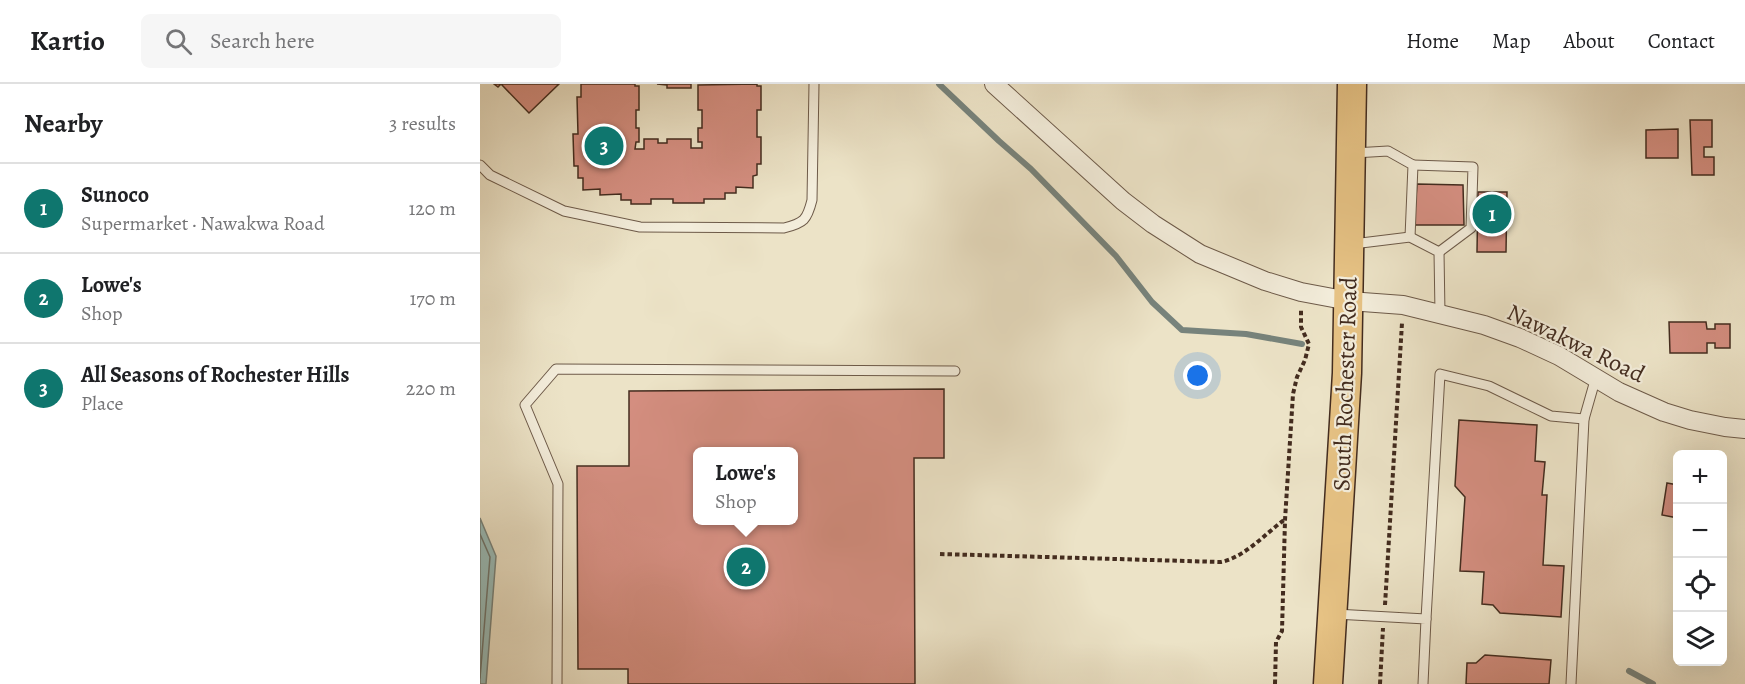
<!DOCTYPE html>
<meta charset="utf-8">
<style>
body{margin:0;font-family:Alegreya,serif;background:#f6f6f6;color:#202124}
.controls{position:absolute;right:18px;bottom:18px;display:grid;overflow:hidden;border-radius:9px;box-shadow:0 6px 24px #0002}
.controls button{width:54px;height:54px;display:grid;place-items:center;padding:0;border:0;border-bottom:2px solid #e0e0e0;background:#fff;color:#202124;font:30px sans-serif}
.you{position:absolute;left:718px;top:292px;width:21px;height:21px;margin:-15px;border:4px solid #fff;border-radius:50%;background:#1a73e8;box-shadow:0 0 0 9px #1a73e833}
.badge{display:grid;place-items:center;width:39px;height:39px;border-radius:50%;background:#0f766e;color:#fff;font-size:20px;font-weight:700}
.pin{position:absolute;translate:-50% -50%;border:3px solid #fff;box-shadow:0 2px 6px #0006}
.popup{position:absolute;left:213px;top:363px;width:105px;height:78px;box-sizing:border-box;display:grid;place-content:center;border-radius:9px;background:#fff;filter:drop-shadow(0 2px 4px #0005);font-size:20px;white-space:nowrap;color:#757577}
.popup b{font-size:22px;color:#202124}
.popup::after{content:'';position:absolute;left:50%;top:100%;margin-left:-12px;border:12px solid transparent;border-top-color:#fff}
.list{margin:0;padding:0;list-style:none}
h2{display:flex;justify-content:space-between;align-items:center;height:78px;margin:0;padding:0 24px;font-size:26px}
h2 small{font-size:20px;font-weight:400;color:#757577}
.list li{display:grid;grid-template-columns:39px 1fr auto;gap:18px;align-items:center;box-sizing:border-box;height:90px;padding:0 24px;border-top:2px solid #e0e0e0}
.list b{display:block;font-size:22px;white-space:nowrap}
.list p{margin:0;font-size:20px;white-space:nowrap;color:#757577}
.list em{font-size:20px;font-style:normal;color:#757577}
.icon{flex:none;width:33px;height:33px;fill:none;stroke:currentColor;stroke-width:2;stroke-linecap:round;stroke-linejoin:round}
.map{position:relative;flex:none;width:1265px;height:600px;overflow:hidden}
header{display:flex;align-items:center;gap:36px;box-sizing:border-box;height:84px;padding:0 30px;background:#fff;border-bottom:2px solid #e0e0e0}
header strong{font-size:28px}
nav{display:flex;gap:33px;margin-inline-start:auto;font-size:21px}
.search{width:420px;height:54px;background:#f6f6f6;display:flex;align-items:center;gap:15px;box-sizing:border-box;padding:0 21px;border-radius:9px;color:#757577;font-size:22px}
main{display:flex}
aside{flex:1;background:#fff}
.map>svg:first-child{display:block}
.water{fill:#99bdba;stroke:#77837c;stroke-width:1.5}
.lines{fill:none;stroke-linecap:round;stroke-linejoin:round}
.shore{stroke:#6e746c;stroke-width:1.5}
.stream{stroke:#77837c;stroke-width:6}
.building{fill:#d48e80;stroke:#432c1f;stroke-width:1.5;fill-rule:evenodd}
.lane-casing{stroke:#6d5a49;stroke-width:11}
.street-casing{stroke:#6d5a49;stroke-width:20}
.primary-casing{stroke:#432c1f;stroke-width:31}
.path{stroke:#432c1f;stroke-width:4;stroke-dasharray:4.5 3;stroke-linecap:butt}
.lane{stroke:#f3eddb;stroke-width:9}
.street{stroke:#f3eddb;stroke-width:18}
.primary{stroke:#e6c284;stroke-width:28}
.labels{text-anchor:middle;stroke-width:4.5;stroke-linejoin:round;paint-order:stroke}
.street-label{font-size:24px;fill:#432c1f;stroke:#f3eddb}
</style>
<header>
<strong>Kartio</strong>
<div class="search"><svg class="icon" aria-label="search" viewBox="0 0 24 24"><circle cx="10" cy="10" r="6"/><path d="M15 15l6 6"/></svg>Search here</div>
<nav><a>Home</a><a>Map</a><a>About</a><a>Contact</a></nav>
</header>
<main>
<aside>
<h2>Nearby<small>3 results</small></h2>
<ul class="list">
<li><span class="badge">1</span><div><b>Sunoco</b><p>Supermarket · Nawakwa Road</p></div><em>120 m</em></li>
<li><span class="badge">2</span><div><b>Lowe's</b><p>Shop</p></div><em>170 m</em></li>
<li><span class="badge">3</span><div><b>All Seasons of Rochester Hills</b><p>Place</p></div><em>220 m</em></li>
</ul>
</aside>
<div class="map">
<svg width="1265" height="600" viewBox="0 0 1265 600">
<rect width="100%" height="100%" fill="#ece3c7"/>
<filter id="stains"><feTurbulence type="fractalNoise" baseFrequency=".00333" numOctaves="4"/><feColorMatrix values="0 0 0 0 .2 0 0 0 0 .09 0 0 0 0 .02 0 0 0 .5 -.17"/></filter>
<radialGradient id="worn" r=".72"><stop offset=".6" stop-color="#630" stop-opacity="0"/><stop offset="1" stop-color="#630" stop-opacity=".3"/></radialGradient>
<!-- water -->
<polygon class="water" points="0,434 16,472 6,600 0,600"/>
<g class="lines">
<!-- shore -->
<polyline class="shore" points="0,450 10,473 0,594"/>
<!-- stream -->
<g class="stream">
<polyline points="459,0 519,57 551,85 636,172 672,218 702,246 766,250 822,260"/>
<polyline points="1149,587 1173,600"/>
</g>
</g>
<!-- building -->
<g class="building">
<polygon points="14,0 79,0 49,29 21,0 18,3"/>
<polygon points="101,0 155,0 155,2 159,2 159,26 156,26 156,44 159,44 159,58 156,58 155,65 164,65 164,55 178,55 178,59 187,59 187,55 211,55 211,64 222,64 222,58 218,58 218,44 222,44 222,26 218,26 218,1 277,0 277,2 281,2 281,26 277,26 277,53 281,53 281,80 277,80 277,91 273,92 273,104 256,103 256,109 245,109 245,115 224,115 224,119 193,119 193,115 171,115 171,120 151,120 151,116 141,116 141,110 120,111 120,105 103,106 103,94 98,94 98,82 94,82 93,50 98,50 97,13 101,13"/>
<polygon points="177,0 211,0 211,4 187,4 187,1"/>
<polygon points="1210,36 1232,36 1232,63 1224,63 1224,73 1234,73 1234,91 1212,91"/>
<polygon points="1198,45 1198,74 1166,74 1166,46"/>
<polygon points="937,100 983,101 984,141 936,141 934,140"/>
<polygon points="998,108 1027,108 1026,168 997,168"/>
<polygon points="1189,238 1226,238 1227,245 1235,245 1235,240 1250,240 1250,264 1235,264 1235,259 1227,259 1227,269 1190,269"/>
<path d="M 464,305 L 464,374 L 434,374 L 435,600 L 148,600 L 148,585 L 98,585 L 97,382 L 149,382 L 149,307 ZM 218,368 L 314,368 L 314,436 L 218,436 Z"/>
<polygon points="979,336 1057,341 1055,377 1065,378 1062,411 1067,411 1063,481 1084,482 1081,533 1020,529 1013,521 1002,520 1004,488 980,487 985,413 975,402"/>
<polygon points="1187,399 1198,401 1198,434 1182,431"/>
<polygon points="1005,571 1071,576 1069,600 986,600 987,579 996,579"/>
</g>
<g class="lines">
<!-- lane casing -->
<g class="lane-casing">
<g id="lane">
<polyline points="874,69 908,67 933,81 930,153"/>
<path d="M 0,81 L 10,91 L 84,127 L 160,143 L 304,144 C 324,139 327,136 332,116 L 334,0"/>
<polyline points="933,81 993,83 991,144 959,168"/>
<polyline points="873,160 930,153 959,168 960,229"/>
<polyline points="855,530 946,535 943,600"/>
<polyline points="946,535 960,290 1009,302 1071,332 1104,335"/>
<polyline points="77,600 78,400 45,321 76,285 475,287"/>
<polyline points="1091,600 1104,335 1116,293"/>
</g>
</g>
<!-- street casing -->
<g class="street-casing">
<polyline id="street" points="514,0 643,117 673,140 720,170 785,197 821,208 869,217 923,221 1004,241 1040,254 1079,272 1139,308 1184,328 1210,336 1245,343 1265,345"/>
</g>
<!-- primary casing -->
<g class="primary-casing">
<polyline id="primary" points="848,600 867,289 872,0"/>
</g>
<!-- path -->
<g class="path">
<path d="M 460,470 L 741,478 C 765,473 785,450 804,436"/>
<polyline points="905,521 922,239"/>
<polyline points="795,600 796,558 802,547 805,436 813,310 817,293 825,276 829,260 821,243 821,226"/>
<polyline points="900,600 903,544"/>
</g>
<!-- lane -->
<use href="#lane" class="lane"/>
<!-- street -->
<use href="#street" class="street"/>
<!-- primary -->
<use href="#primary" class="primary"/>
</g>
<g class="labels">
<!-- street labels -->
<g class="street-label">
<text transform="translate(1096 259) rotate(26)" y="8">Nawakwa Road</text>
<text transform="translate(865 300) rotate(-88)" y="8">South Rochester Road</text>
</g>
</g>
<rect width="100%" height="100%" filter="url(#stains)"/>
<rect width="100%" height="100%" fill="url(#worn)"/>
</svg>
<div class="controls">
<button>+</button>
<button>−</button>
<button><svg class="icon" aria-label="locate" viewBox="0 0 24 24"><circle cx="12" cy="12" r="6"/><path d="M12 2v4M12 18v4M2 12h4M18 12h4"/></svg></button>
<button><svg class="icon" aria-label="layers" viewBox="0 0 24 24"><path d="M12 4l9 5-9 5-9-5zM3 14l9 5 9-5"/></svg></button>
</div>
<div class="you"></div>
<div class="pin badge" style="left:1012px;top:130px">1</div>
<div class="pin badge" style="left:266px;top:483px">2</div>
<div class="popup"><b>Lowe's</b>Shop</div>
<div class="pin badge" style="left:124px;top:62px">3</div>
</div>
</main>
